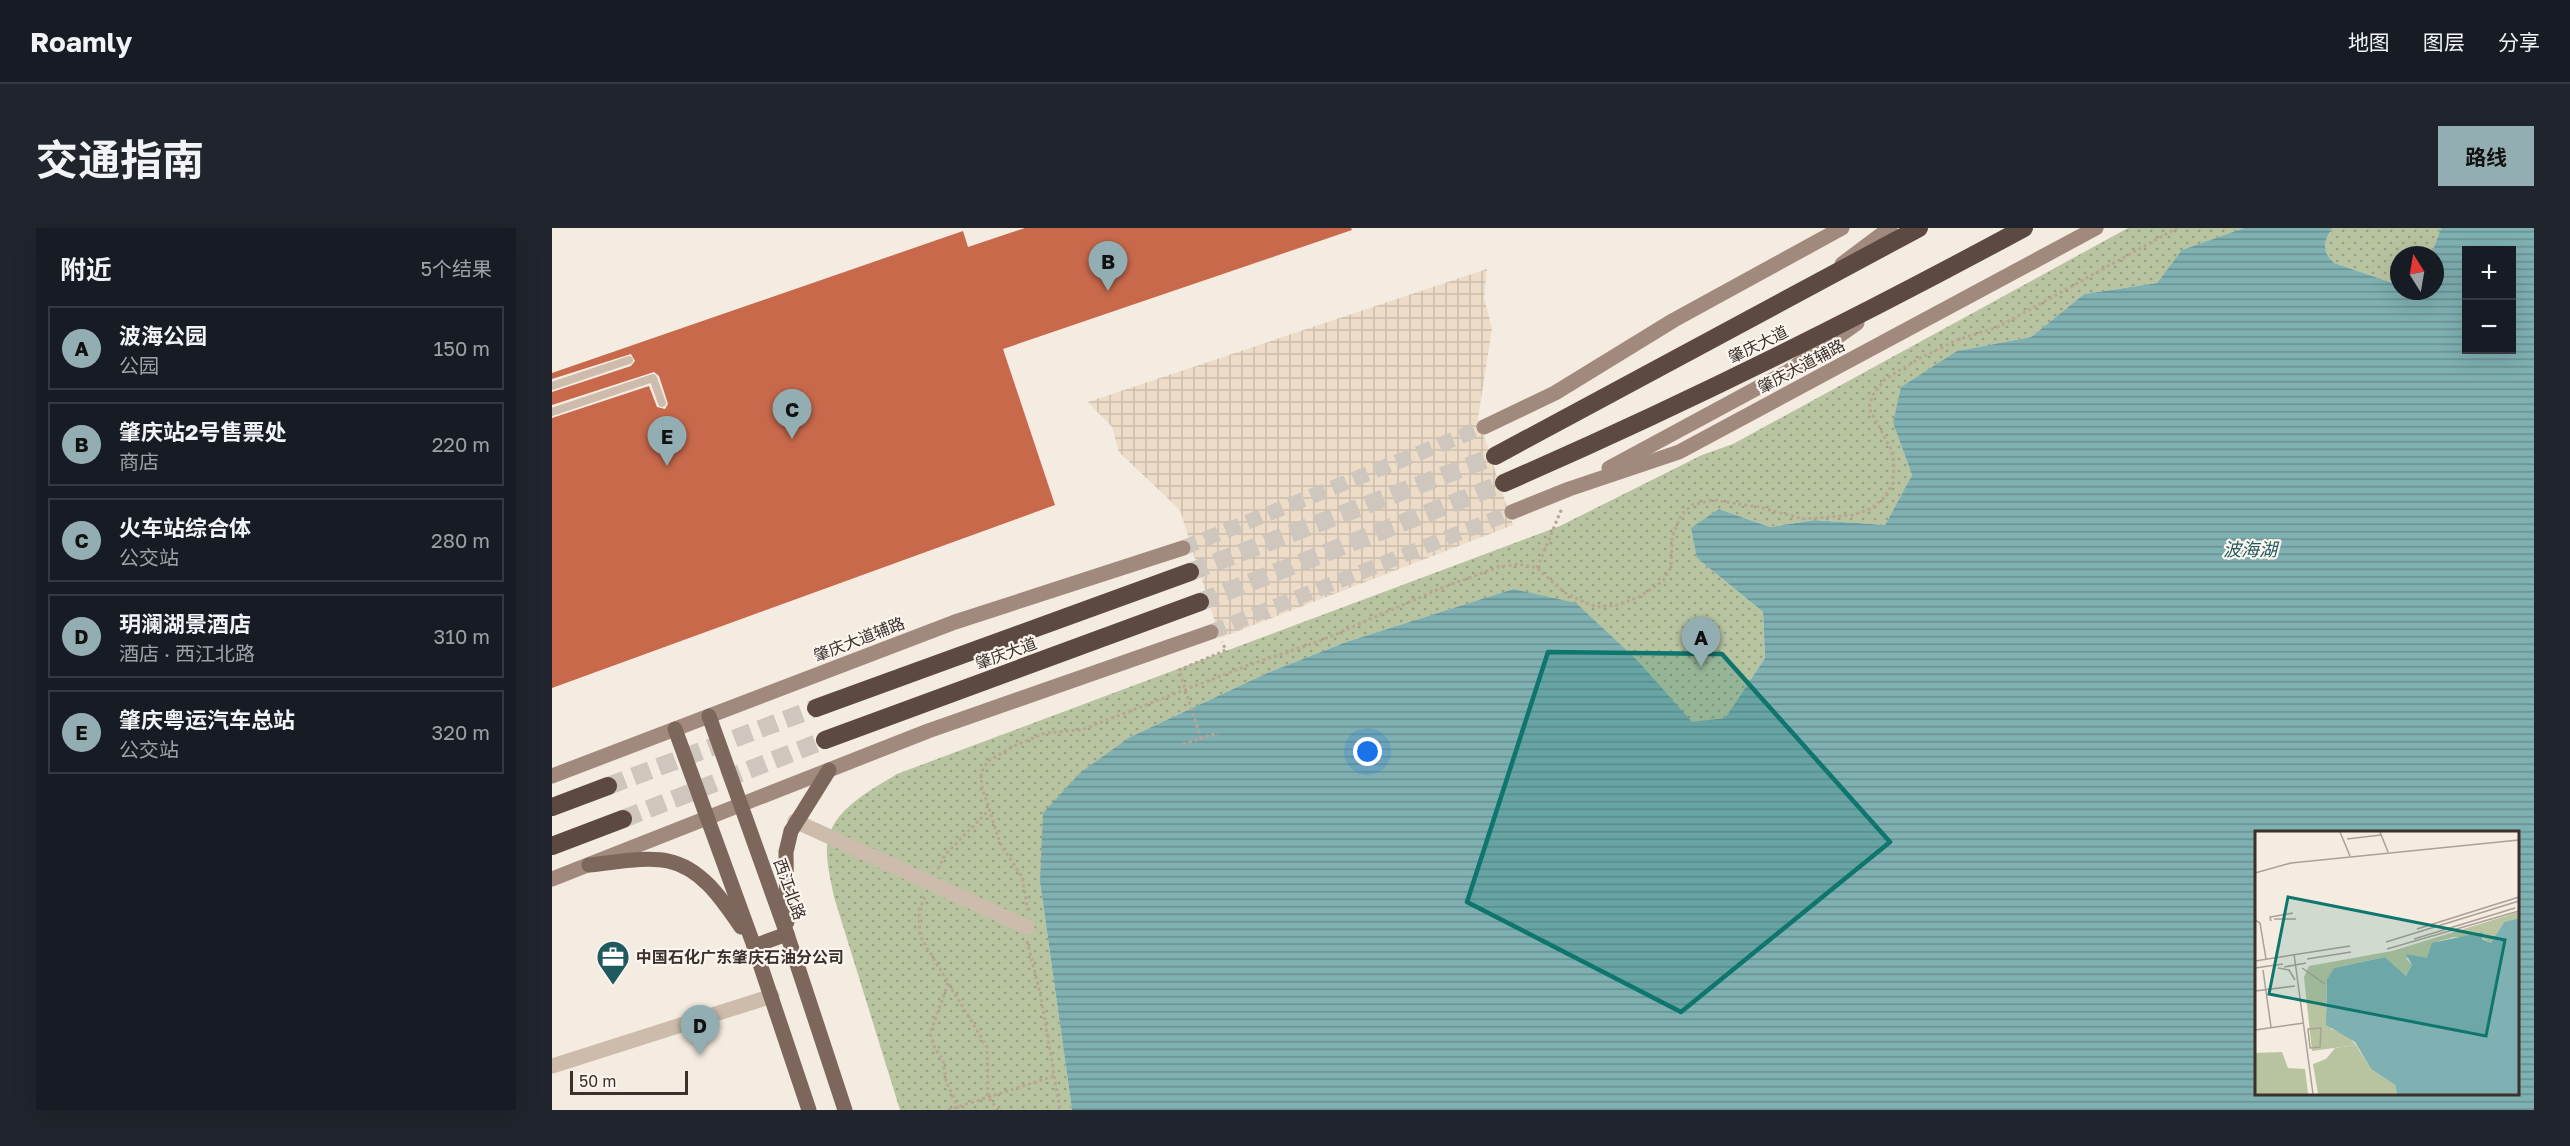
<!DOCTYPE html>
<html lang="zh">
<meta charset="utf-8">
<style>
body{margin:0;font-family:"Golos Text","Noto Sans SC",sans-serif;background:#20242c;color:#f1f3f6}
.controls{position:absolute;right:18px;top:18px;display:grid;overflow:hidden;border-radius:0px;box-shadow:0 6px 24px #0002}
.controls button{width:54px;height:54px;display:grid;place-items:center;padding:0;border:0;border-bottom:2px solid #363941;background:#171b24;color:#f1f3f6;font:30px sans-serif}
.compass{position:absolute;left:1838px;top:18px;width:54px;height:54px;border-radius:50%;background:#171b24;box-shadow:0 6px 24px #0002;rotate:349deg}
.scale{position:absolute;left:18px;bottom:15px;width:118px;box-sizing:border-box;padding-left:6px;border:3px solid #3b302b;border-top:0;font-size:16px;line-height:21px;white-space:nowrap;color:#3b302b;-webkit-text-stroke:4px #fbf5ee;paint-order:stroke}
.you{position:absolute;left:816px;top:524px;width:21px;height:21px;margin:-15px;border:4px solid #fff;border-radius:50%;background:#1a73e8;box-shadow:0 0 0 9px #1a73e833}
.badge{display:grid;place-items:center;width:39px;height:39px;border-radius:50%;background:#92aeb2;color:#111;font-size:20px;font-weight:700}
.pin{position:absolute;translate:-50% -50px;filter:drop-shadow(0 2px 3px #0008)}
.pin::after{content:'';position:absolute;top:32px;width:21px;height:18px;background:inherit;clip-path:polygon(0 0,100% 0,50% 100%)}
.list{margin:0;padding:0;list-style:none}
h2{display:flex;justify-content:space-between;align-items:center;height:78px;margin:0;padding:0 24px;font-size:26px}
h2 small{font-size:20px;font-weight:400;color:#9ea1a6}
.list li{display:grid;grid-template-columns:39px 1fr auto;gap:18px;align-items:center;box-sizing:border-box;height:84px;margin:0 12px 12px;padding:0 12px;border:2px solid #363941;border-radius:0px}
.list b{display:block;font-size:22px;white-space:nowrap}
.list p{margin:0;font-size:20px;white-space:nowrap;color:#9ea1a6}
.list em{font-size:20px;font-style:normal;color:#9ea1a6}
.map{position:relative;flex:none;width:1982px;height:882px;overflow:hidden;border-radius:0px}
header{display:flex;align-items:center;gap:36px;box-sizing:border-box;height:84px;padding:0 30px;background:#171b24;border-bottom:2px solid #363941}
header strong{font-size:28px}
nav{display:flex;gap:33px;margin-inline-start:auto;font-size:21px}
.intro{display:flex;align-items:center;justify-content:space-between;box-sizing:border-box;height:144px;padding:0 36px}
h1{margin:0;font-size:42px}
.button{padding:15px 27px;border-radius:0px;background:#92aeb2;color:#111;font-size:21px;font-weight:700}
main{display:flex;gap:36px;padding:0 36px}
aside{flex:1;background:#171b24;border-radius:0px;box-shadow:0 6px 24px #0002}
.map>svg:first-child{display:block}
.park{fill:url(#park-dots)}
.plaza{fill:url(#plaza-grid)}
.water{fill:url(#water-rules);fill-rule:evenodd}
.building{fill:#c8694b}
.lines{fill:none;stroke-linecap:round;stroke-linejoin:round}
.secondary-tunnel{stroke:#cfc6bd;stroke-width:15;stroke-dasharray:15 8;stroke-linecap:butt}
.highway-tunnel{stroke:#cfc6bd;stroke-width:18;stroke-dasharray:18 9;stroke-linecap:butt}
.path{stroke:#b9a596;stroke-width:3;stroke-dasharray:3 3;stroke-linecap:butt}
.lane{stroke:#cdbbac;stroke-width:8}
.street{stroke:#cdbbac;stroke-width:15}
.secondary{stroke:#a18a7d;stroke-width:15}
.primary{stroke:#7d675c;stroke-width:15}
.highway{stroke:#5c4a42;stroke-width:18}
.marked{fill:#0f766e;fill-opacity:0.2;stroke:#0f766e;stroke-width:4.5;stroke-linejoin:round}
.labels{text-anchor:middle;stroke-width:4.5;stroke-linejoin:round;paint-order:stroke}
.street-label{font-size:16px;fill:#3b302b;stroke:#fbf5ee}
.poi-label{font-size:16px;font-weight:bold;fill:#3b302b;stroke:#fbf5ee;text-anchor:start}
.water-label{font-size:18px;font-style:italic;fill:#1f5a5e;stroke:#fbf5ee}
.inset-road{fill:none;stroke:#aaa098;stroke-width:1.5}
.view{fill:#0f766e;fill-opacity:0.15;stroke:#0f766e;stroke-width:3}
.inset-edge{fill:none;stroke:#3b302b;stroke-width:3}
</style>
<header>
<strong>Roamly</strong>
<nav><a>地图</a><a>图层</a><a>分享</a></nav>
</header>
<div class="intro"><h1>交通指南</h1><a class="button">路线</a></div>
<main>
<aside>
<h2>附近<small>5个结果</small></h2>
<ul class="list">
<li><span class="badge">A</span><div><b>波海公园</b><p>公园</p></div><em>150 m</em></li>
<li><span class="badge">B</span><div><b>肇庆站2号售票处</b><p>商店</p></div><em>220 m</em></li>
<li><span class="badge">C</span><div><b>火车站综合体</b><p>公交站</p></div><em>280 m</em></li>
<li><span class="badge">D</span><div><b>玥澜湖景酒店</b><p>酒店 · 西江北路</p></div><em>310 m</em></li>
<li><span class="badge">E</span><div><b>肇庆粤运汽车总站</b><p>公交站</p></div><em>320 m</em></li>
</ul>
</aside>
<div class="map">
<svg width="1982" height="882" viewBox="0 0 1982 882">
<defs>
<pattern id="park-dots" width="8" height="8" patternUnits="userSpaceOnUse" patternTransform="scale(1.5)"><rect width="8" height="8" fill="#b8c4a0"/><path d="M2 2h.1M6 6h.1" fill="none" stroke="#97a083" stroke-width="1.8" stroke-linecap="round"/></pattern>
<pattern id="plaza-grid" width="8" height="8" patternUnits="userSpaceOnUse" patternTransform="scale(1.5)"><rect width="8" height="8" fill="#ecdcc8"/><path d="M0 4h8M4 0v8" fill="none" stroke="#cbbdac"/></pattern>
<pattern id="water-rules" width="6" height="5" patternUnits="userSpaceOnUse" patternTransform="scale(1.5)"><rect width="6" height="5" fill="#7fb0b2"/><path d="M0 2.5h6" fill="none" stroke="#699091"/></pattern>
</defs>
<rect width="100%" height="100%" fill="#f4ebe1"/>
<!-- park -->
<g class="park">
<path d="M 1576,0 L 1692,0 L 1631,22 L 1605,55 L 1532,66 L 1479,109 L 1405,123 L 1341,195 L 1360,247 L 1333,297 L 1262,292 L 1218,299 L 1167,281 L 1145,330 L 1211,384 L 1213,430 L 1173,490 L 1140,495 L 1087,434 L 961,361 L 794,414 L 715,445 L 578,509 L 488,654 L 520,882 L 348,882 L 282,669 C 279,653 274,635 275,618 C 278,582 318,563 345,546 L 1008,298 L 1150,227 L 1181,216 Z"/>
<path d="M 1780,0 L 1889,0 L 1879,27 L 1847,27 L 1847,57 L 1782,35 C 1769,22 1772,14 1780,0 Z"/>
</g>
<!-- plaza -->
<polygon class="plaza" points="935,41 932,69 940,101 926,190 961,297 668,410 628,282 567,224 560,199 536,174"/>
<!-- water -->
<path class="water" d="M 1692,0 L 1780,0 C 1772,14 1769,22 1782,35 L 1847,57 L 1847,63 L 1883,63 L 1883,27 L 1879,27 L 1889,0 L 1982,0 L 1982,882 L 520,882 L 488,654 L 491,585 L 529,544 L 578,509 L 715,445 L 794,414 L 961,361 L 1024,375 L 1087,434 L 1140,494 L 1173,490 L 1213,430 L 1211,384 L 1145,330 L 1139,300 L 1167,281 L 1218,299 L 1262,292 L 1333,297 L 1360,247 L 1341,195 L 1349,159 L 1405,123 L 1479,109 L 1532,66 L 1605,55 L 1630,22 ZM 1914,22 L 1960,22 L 1960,122 L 1914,122 ZM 1704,604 L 1966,604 L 1966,866 L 1704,866 Z"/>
<!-- building -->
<polygon class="building" points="473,0 799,0 800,2 451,121 503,277 0,460 0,190 97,158 105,179 113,181 116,176 107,148 102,144 0,177 0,164 79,138 83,133 79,126 0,151 0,145 411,3 416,19"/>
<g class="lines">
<!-- secondary-tunnel -->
<g class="secondary-tunnel">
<polyline points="631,320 932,199"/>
<polyline points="659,404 960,284"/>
</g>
<!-- highway-tunnel -->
<g class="highway-tunnel">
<polyline points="638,344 943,228"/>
<polyline points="648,374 952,255"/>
<polyline points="56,558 264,480"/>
<polyline points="71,591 273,512"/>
</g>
<!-- path -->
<g class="path">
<polyline points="985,340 1010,280"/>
<polyline points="649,511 627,442 674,422 670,414"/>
<polyline points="631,516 666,505"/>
<polyline points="386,641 393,627 437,582"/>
<polyline points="373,669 367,682 368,708 435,819 436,869 446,882"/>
<polyline points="476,683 470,649 448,615 430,559 429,545 436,533 462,518 493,505 529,502 697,437 768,413 887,361 946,339 966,336 985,340 1013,365 1032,374 1045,379 1065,377 1087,369 1111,353 1119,339 1120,309 1129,287 1140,277 1161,272 1207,279 1251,291 1301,287 1318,281 1332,270 1341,255 1342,235 1339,221 1317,180 1320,168 1333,151 1368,130 1405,112 1446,99 1625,0"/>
<polyline points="475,713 489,769 508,882"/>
<polyline points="396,755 378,806 383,821 391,832 394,853 407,882"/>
<polyline points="396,882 502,848"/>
</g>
<!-- lane -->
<g class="lane">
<polyline points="0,158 77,132"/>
<polyline points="0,184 101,150 110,175"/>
</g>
<!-- street -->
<g class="street">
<polyline points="243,593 475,699"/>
<polyline points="0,838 220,768"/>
</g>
<!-- secondary -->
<g class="secondary">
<polyline points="1290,36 1338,0"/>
<polyline points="932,199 1003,165 1122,92 1290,0"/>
<polyline points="1057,240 1237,143 1305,95"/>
<polyline points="960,284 1017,261 1127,224 1544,0"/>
<polyline points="0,548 403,394 631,320"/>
<polyline points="0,651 376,503 659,404"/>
</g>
<!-- primary -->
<g class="primary">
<polyline points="157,488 235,706 293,882"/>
<polyline points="123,501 202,718 257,882"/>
<path d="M 37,637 C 60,635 94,628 116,633 C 150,640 171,673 189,699"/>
<polyline points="235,694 234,624 239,603 277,542"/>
<polyline points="202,718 235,706"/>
</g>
<!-- highway -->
<g class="highway">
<polyline points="943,228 1367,0"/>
<path d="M 952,255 C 1129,178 1302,92 1472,0"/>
<polyline points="264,480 638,344"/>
<polyline points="273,512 648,374"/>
<polyline points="0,579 56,558"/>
<polyline points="0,618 71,591"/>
</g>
</g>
<!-- marked area -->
<path class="marked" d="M 996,424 L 1170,426 L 1338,614 L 1129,784 L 915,674 Z"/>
<!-- icons -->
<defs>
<g id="office-pin" transform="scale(1.725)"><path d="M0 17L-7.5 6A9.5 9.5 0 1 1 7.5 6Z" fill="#1f5a5e" stroke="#fbf5ee"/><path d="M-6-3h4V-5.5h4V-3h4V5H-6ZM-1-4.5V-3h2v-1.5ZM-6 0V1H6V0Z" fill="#fff"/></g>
</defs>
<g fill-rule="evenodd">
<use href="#office-pin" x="61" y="729"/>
</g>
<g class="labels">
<!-- street labels -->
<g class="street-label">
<text transform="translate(1206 116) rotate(-26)" y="6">肇庆大道</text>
<text transform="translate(1249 138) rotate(-28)" y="6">肇庆大道辅路</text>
<text transform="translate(307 411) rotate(-21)" y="6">肇庆大道辅路</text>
<text transform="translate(454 425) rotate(-20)" y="6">肇庆大道</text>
<text transform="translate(238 661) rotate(70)" y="6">西江北路</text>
</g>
<!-- poi labels -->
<g class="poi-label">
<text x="84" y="735">中国石化广东肇庆石油分公司</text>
</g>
<!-- water labels -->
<g class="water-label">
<text x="1698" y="328">波海湖</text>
</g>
</g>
<!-- overview -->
<g transform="translate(1703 603)">
<rect width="264" height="264" fill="#f4ebe1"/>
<path d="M 101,214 L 116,238 L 140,254 L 142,263 L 63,263 L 58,233 L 71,228 L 80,217 ZM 27,221 L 33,237 L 50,238 L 53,263 L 0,263 L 0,222 Z" fill="#b8c4a0"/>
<path d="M 264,81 L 264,87 L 249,91 L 236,112 L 226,106 L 199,106 L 184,110 L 172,127 L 151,127 L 157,134 L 151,145 L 130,126 L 79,137 L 72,148 L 71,176 L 76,198 L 92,204 L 101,214 L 57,220 L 49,146 L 54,135 L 137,120 Z" fill="#b8c4a0"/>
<path d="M 264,87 L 264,263 L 142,263 L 140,254 L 116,238 L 100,211 L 71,194 L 72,148 L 79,137 L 130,126 L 151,145 L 157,134 L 151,123 L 172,127 L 177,112 L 228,101 L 227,108 L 236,112 L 249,91 Z" fill="#7fb0b2"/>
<path class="inset-road" d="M 85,1 L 95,25M 125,1 L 133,21M 92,8 L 126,4M 0,42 L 36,32 L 264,9M 19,88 L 41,88M 0,89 L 5,92 L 11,128M 16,90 L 15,86 L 38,82M 162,98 L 264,66M 159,108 L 260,77M 131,111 L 264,70M 132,118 L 264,80M 39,123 L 58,263M 52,128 L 96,121M 0,130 L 95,115M 29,136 L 51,132M 0,137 L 28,133M 23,137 L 34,139 L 40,149M 47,137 L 70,153M 8,139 L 16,196M 0,160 L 40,155M 66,197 L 65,216 L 55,217 L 53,198 ZM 0,199 L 49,192"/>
<path class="view" d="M 33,66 L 250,109 L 231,205 L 14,163 Z"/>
<rect width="264" height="264" class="inset-edge"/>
</g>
</svg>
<div class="controls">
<button>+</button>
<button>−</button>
</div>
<svg class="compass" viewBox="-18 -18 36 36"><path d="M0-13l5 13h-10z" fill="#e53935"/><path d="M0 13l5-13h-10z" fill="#9ea1a6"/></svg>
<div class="scale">50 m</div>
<div class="you"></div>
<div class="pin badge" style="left:1149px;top:439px">A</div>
<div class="pin badge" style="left:556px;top:63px">B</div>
<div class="pin badge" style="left:240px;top:211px">C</div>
<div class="pin badge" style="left:148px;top:827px">D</div>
<div class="pin badge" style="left:115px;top:238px">E</div>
</div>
</main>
